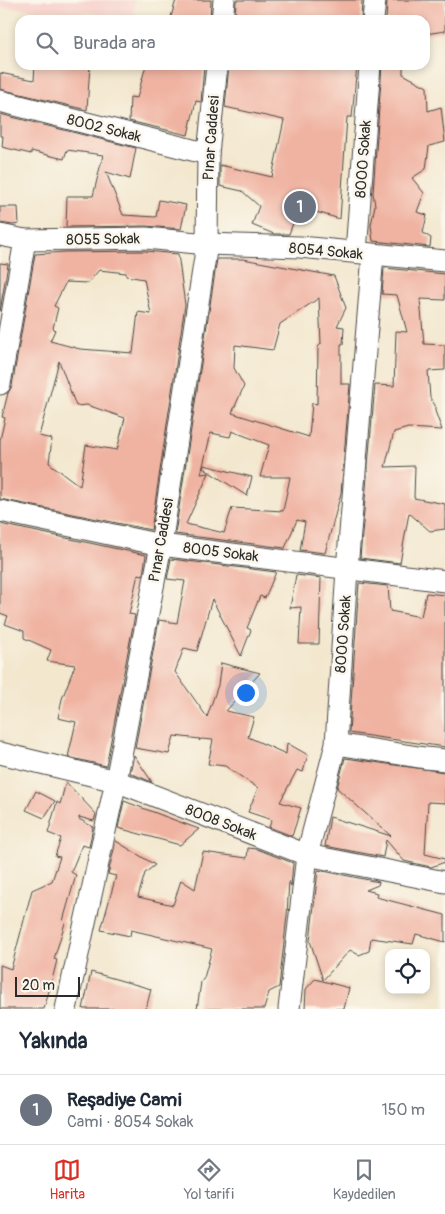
<!DOCTYPE html>
<html lang="tr">
<meta charset="utf-8">
<style>
body{margin:0;font-family:Pangolin,sans-serif;background:#f6f6f7;color:#1f2937}
.controls{position:absolute;right:15px;bottom:15px;display:grid;overflow:hidden;border-radius:10px;box-shadow:0 2px 8px #0003}
.controls button{width:45px;height:45px;display:grid;place-items:center;padding:0;border:0;border-bottom:1px solid #e0e1e3;background:#fff;color:#1f2937;font:25px sans-serif}
.scale{position:absolute;left:15px;bottom:12px;width:65px;box-sizing:border-box;padding-left:5px;border:2px solid #2b2b2b;border-top:0;font-size:14px;line-height:18px;white-space:nowrap;color:#2b2b2b;-webkit-text-stroke:4px #fbf7ec;paint-order:stroke}
.you{position:absolute;left:245px;top:692px;width:18px;height:18px;margin:-12px;border:4px solid #fff;border-radius:50%;background:#1a73e8;box-shadow:0 0 0 8px #1a73e833}
.badge{display:grid;place-items:center;width:32px;height:32px;border-radius:50%;background:#d93025;color:#fff;font-size:16px;font-weight:700}
.pin{position:absolute;translate:-50% -50%;border:2px solid #fff;box-shadow:0 1px 5px #0006}
.list{margin:0;padding:0;list-style:none}
h2{display:flex;justify-content:space-between;align-items:center;height:65px;margin:0;padding:0 20px;font-size:21px}
h2 small{font-size:16px;font-weight:400;color:#747a83}
.list li{display:grid;grid-template-columns:32px 1fr auto;gap:15px;align-items:center;box-sizing:border-box;height:70px;padding:0 20px;border-top:1px solid #e0e1e3}
.list b{display:block;font-size:19px;white-space:nowrap}
.list p{margin:0;font-size:16px;white-space:nowrap;color:#747a83}
.list em{font-size:16px;font-style:normal;color:#747a83}
.icon{flex:none;width:28px;height:28px;fill:none;stroke:currentColor;stroke-width:2;stroke-linecap:round;stroke-linejoin:round}
.map{position:relative;flex:none;width:445px;height:1009px;overflow:hidden}
.search{position:absolute;background:#fff;box-shadow:0 2px 8px #0003;left:15px;right:15px;top:15px;height:55px;display:flex;align-items:center;gap:12px;box-sizing:border-box;padding:0 18px;border-radius:15px;color:#747a83;font-size:19px}
.sheet{height:135px;background:#fff}
nav{display:flex;justify-content:space-around;align-items:center;box-sizing:border-box;height:70px;border-top:1px solid #e0e1e3;background:#fff;font-size:14px;color:#747a83}
nav a{display:grid;justify-items:center;gap:2px}
nav .on{color:#d93025}
.map>svg:first-child{display:block}
.built{fill:#f7d0cb}
.building{fill:#f0b3a2;fill-rule:evenodd}
.lines{fill:none;stroke-linecap:round;stroke-linejoin:round}
.street-casing{stroke:#494743;stroke-width:23}
.street{stroke:#fff;stroke-width:21}
.labels{text-anchor:middle;stroke-width:5;stroke-linejoin:round;paint-order:stroke}
.street-label{font-size:15px;fill:#2b2b2b;stroke:#fbf7ec}
</style>
<div class="map">
<svg width="445" height="1009" viewBox="0 0 445 1009">
<rect width="100%" height="100%" fill="#fbf7ec"/>
<filter id="ink" filterUnits="userSpaceOnUse"><feTurbulence type="fractalNoise" baseFrequency=".02" numOctaves="2"/><feDisplacementMap in="SourceGraphic" scale="10" xChannelSelector="R" yChannelSelector="G"/><feConvolveMatrix kernelMatrix="1 2 1 2 8 2 1 2 1" color-interpolation-filters="sRGB"/></filter>
<filter id="wash" filterUnits="userSpaceOnUse"><feTurbulence type="fractalNoise" baseFrequency=".0096" numOctaves="4" result="noise"/><feDisplacementMap in="SourceGraphic" scale="20" xChannelSelector="R" yChannelSelector="G"/><feGaussianBlur stdDeviation="1.12" result="paint"/><feColorMatrix in="noise" values="0 0 0 0 0 0 0 0 0 0 0 0 0 0 0 0 0 1.4 0 .05"/><feComposite in="paint" operator="in"/></filter>
<g filter="url(#wash)">
<rect width="100%" height="100%" fill="#f3e7ce"/>
<!-- built -->
<polygon class="built" points="0,0 135,0 133,16 0,7"/>
<g id="blocks">
<!-- building -->
<g class="building">
<polygon points="176,0 211,0 210,20 170,20"/>
<polygon points="236,0 362,0 361,20 235,20"/>
<polygon points="387,0 445,0 445,31 425,34 425,20 386,20"/>
<polygon points="35,65 90,65 87,110 0,89 0,73 34,80"/>
<polygon points="146,65 204,65 201,102 196,101 188,135 129,121 130,97 137,98"/>
<polygon points="229,65 357,65 352,117 347,117 340,219 299,207 289,234 274,234 252,225 259,206 242,191 220,186 220,165 272,177 284,120 225,107"/>
<polygon points="382,65 403,65 403,74 427,87 428,111 441,107 445,142 429,146 426,169 412,178 424,193 417,212 427,215 423,233 431,238 430,247 373,241 371,225 375,205 373,193"/>
<polygon points="0,114 136,148 130,179 106,172 123,215 156,217 159,200 186,205 181,229 146,226 66,227 67,196 93,196 103,155 67,150 64,159 31,151 31,154 2,147 3,136 0,136"/>
<polygon points="0,207 18,207 19,224 13,225 0,223"/>
<path d="M 145,251 L 178,254 L 185,305 L 151,530 L 0,499 L 0,440 L 5,418 L 2,417 L 8,393 L 12,386 L 35,254 L 65,252 ZM 99,270 L 126,273 L 126,276 L 144,279 L 151,314 L 138,312 L 133,353 L 80,349 L 50,341 L 55,330 L 53,328 L 58,308 L 54,306 L 66,282 L 88,283 ZM 59,361 L 76,406 L 87,405 L 125,418 L 117,450 L 86,445 L 80,486 L 49,463 L 52,439 L 39,436 Z"/>
<path d="M 217,259 L 243,259 L 334,276 L 346,308 L 337,326 L 344,327 L 343,344 L 341,344 L 341,384 L 350,384 L 341,493 L 325,553 L 300,550 L 305,522 L 297,520 L 285,548 L 175,534 ZM 319,298 L 321,344 L 318,347 L 317,404 L 312,403 L 309,437 L 232,413 L 244,386 L 234,368 L 235,345 L 273,350 L 280,324 ZM 232,431 L 269,445 L 260,477 L 290,477 L 283,511 L 232,508 L 224,533 L 186,524 L 209,473 L 201,474 L 211,433 L 230,437 Z"/>
<polygon points="0,263 8,264 0,311"/>
<polygon points="384,268 445,274 445,300 420,299 424,344 445,345 445,370 428,371 430,398 435,405 435,411 442,430 408,428 394,432 385,467 415,466 414,498 445,504 445,529 430,531 409,513 400,563 360,558 375,385 394,386 396,331 407,332 397,295 382,294"/>
<polygon points="204,465 252,477 247,496 203,468"/>
<polygon points="0,524 146,555 143,575 138,574 129,614 135,615 106,766 68,757 76,722 58,718 62,699 75,665 47,661 51,650 24,638 24,631 5,624 8,616 0,613"/>
<polygon points="171,559 276,572 265,598 260,596 247,628 251,630 241,656 212,599 197,651 184,648 175,672 207,717 218,685 221,663 260,673 226,711 254,717 248,737 286,754 287,743 308,755 303,772 297,770 280,802 301,808 292,836 269,827 272,820 248,812 258,788 225,766 208,764 213,740 201,739 199,741 200,739 174,736 169,754 135,748 159,620 177,623 185,581 167,579"/>
<polygon points="296,575 321,578 319,644 299,644 301,607 290,608"/>
<polygon points="359,583 388,586 390,611 421,617 426,593 445,595 445,747 349,733"/>
<polygon points="134,755 152,782 130,773"/>
<polygon points="345,758 445,772 445,803 428,802 425,854 445,859 445,862 431,867 404,861 386,840 383,857 325,846 330,817 391,836 337,788"/>
<polygon points="66,782 96,814 94,821 79,817 79,819 93,827 89,847 82,845 71,872 76,875 63,921 65,923 54,959 57,960 51,984 44,1009 0,1009 0,965 11,969 32,890 52,881 60,857 55,856 61,838 48,833 57,802 60,804"/>
<polygon points="36,791 55,801 44,818 26,810"/>
<polygon points="124,801 177,821 199,829 180,845 118,828"/>
<polygon points="116,841 155,865 145,873 138,897 173,905 181,880 195,889 203,852 247,858 248,848 257,849 293,863 291,886 289,881 287,915 279,987 269,992 264,1009 197,1009 201,982 204,978 212,949 131,930 130,936 101,930 116,876 108,874"/>
<polygon points="318,870 379,882 378,885 366,890 377,893 376,897 445,915 445,942 416,934 413,944 371,938 369,951 359,955 350,950 323,980 310,941"/>
<polygon points="91,972 151,989 146,1009 83,1009"/>
<polygon points="315,979 349,988 344,1009 305,1009 306,989"/>
</g>
</g>
</g>
<g filter="url(#ink)">
<use href="#blocks" fill-opacity="0" stroke="#494743" stroke-width="1"/>
<g class="lines">
<!-- street casing -->
<g class="street-casing">
<g id="street">
<polyline points="222,20 224,0"/>
<polyline points="373,20 375,0"/>
<polyline points="0,101 208,154"/>
<polyline points="0,235 25,240 146,238 207,244 300,247 445,261"/>
<polyline points="356,252 370,65"/>
<polyline points="0,384 25,240"/>
<polyline points="0,511 161,545 445,581"/>
<polyline points="336,744 425,758 445,760"/>
<polyline points="0,753 116,781 307,855 445,882"/>
<polyline points="66,1009 116,781 161,545 207,244 208,154 217,65"/>
<polyline points="289,1009 307,855 336,744 347,569 373,255"/>
</g>
</g>
<!-- street -->
<use href="#street" class="street"/>
</g>
</g>
<g class="labels">
<!-- street labels -->
<g class="street-label">
<text transform="translate(104 128) rotate(14)" y="5">8002 Sokak</text>
<text transform="translate(211 138) rotate(-86)" y="5">Pınar Caddesi</text>
<text transform="translate(363 159) rotate(-86)" y="5">8000 Sokak</text>
<text transform="translate(103 239) rotate(-1)" y="5">8055 Sokak</text>
<text transform="translate(326 251) rotate(5)" y="5">8054 Sokak</text>
<text transform="translate(161 540) rotate(-80)" y="5">Pınar Caddesi</text>
<text transform="translate(221 552) rotate(7)" y="5">8005 Sokak</text>
<text transform="translate(343 634) rotate(-86)" y="5">8000 Sokak</text>
<text transform="translate(221 822) rotate(21)" y="5">8008 Sokak</text>
</g>
</g>
</svg>
<div class="controls">
<button><svg class="icon" aria-label="locate" viewBox="0 0 24 24"><circle cx="12" cy="12" r="6"/><path d="M12 2v4M12 18v4M2 12h4M18 12h4"/></svg></button>
</div>
<div class="scale">20 m</div>
<div class="you"></div>
<div class="pin badge" style="left:300px;top:207px;background:#6b7280">1</div>
<div class="search"><svg class="icon" aria-label="search" viewBox="0 0 24 24"><circle cx="10" cy="10" r="6"/><path d="M15 15l6 6"/></svg>Burada ara</div>
</div>
<section class="sheet">
<h2>Yakında<small></small></h2>
<ul class="list">
<li><span class="badge" style="background:#6b7280">1</span><div><b>Reşadiye Cami</b><p>Cami · 8054 Sokak</p></div><em>150 m</em></li>
</ul>
</section>
<nav>
<a class="on"><svg class="icon" aria-label="map" viewBox="0 0 24 24"><path d="M3 6l6-2 6 2 6-2v14l-6 2-6-2-6 2zM9 4v14M15 6v14"/></svg>Harita</a>
<a><svg class="icon" aria-label="directions" viewBox="0 0 24 24"><path d="M12 3l9 9-9 9-9-9zM9 14v-3h6M13 9l2 2-2 2"/></svg>Yol tarifi</a>
<a><svg class="icon" aria-label="saved" viewBox="0 0 24 24"><path d="M7 4h10v16l-5-4-5 4z"/></svg>Kaydedilen</a>
</nav>
